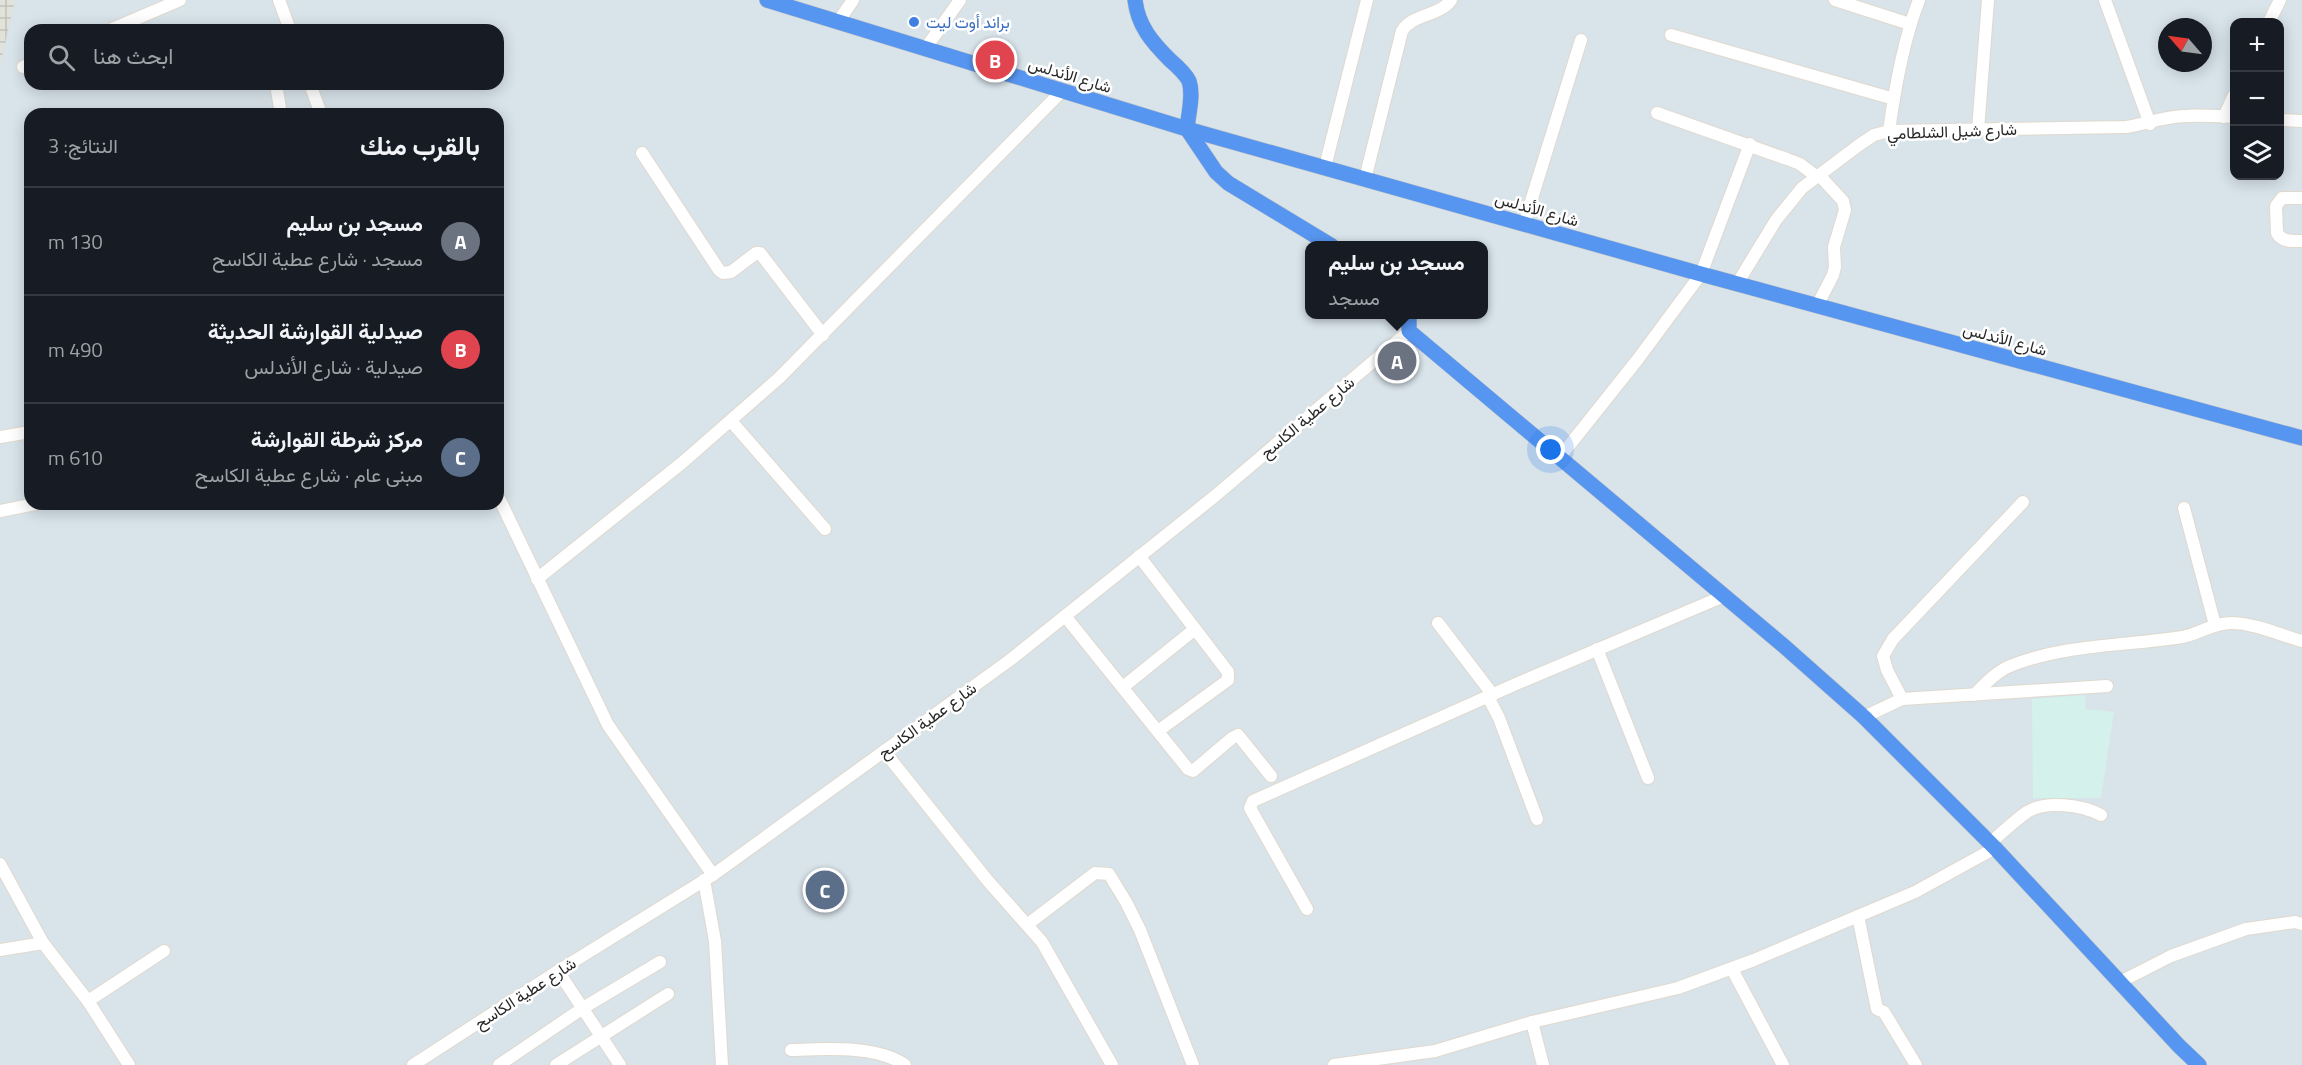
<!DOCTYPE html>
<html lang="ar">
<meta charset="utf-8">
<style>
body{margin:0;font-family:"Titillium Web",Vazirmatn,sans-serif;background:#242831;color:#f1f3f6;direction:rtl}
.controls{position:absolute;right:18px;top:18px;display:grid;overflow:hidden;border-radius:12px;box-shadow:0 3px 15px #0003}
.controls button{width:54px;height:54px;display:grid;place-items:center;padding:0;border:0;border-bottom:2px solid #363941;background:#171b24;color:#f1f3f6;font:30px sans-serif}
.compass{position:absolute;left:2158px;top:18px;width:54px;height:54px;border-radius:50%;background:#171b24;box-shadow:0 3px 15px #0003;rotate:298deg}
.you{position:absolute;left:1551px;top:450px;width:21px;height:21px;margin:-15px;border:4px solid #fff;border-radius:50%;background:#1a73e8;box-shadow:0 0 0 9px #1a73e833}
.badge{display:grid;place-items:center;width:39px;height:39px;border-radius:50%;background:#db2777;color:#fff;font-size:20px;font-weight:700}
.pin{position:absolute;translate:-50% -50%;border:3px solid #fff;box-shadow:0 2px 6px #0006}
.popup{position:absolute;left:1305px;top:241px;width:183px;height:78px;box-sizing:border-box;display:grid;place-content:center;border-radius:12px;background:#171b24;filter:drop-shadow(0 2px 4px #0005);font-size:20px;white-space:nowrap;color:#9ea1a6}
.popup b{font-size:22px;color:#f1f3f6}
.popup::after{content:'';position:absolute;left:50%;top:100%;margin-left:-12px;border:12px solid transparent;border-top-color:#171b24}
.list{margin:0;padding:0;list-style:none}
h2{display:flex;justify-content:space-between;align-items:center;height:78px;margin:0;padding:0 24px;font-size:26px}
h2 small{font-size:20px;font-weight:400;color:#9ea1a6}
.list li{display:grid;grid-template-columns:39px 1fr auto;gap:18px;align-items:center;box-sizing:border-box;height:108px;padding:0 24px;border-top:2px solid #363941}
.list b{display:block;font-size:22px;white-space:nowrap}
.list p{margin:0;font-size:20px;white-space:nowrap;color:#9ea1a6}
.list em{font-size:20px;font-style:normal;color:#9ea1a6}
.icon{flex:none;width:33px;height:33px;fill:none;stroke:currentColor;stroke-width:2;stroke-linecap:round;stroke-linejoin:round}
.map{position:relative;flex:none;width:2302px;height:1065px;overflow:hidden;direction:ltr}
.search{position:absolute;background:#171b24;box-shadow:0 3px 15px #0003;left:24px;top:24px;width:480px;height:66px;display:flex;align-items:center;gap:15px;box-sizing:border-box;padding:0 21px;border-radius:18px;color:#9ea1a6;font-size:22px}
.panel{position:absolute;background:#171b24;box-shadow:0 3px 15px #0003;left:24px;top:108px;width:480px;height:402px;border-radius:18px;direction:rtl}
.map>svg:first-child{display:block}
.industrial{fill:url(#industrial-grid)}
.medical{fill:#d4f1eb}
.lines{fill:none;stroke-linecap:round;stroke-linejoin:round}
.minor-casing{stroke:#e0d9cd;stroke-width:14}
.major-casing{stroke:#c3c3c3;stroke-width:16}
.minor{stroke:#fff;stroke-width:12}
.major{stroke:#5796f0;stroke-width:15}
.shop-dot{fill:#3f7fe0;stroke:#fff;stroke-width:2}
.labels{text-anchor:middle;stroke-width:5;stroke-linejoin:round;paint-order:stroke}
.shop-label{font-size:16px;fill:#366cbe;stroke:#fff;text-anchor:start}
.street-label{font-size:16px;fill:#272727;stroke:#fff}
</style>
<div class="map">
<svg width="2302" height="1065" viewBox="0 0 2302 1065">
<defs>
<pattern id="industrial-grid" width="8" height="8" patternUnits="userSpaceOnUse" patternTransform="scale(1.5)"><rect width="8" height="8" fill="#e1e2d9"/><path d="M0 4h8M4 0v8" fill="none" stroke="#c1c2ba"/></pattern>
</defs>
<rect width="100%" height="100%" fill="#d8e3ea"/>
<!-- industrial -->
<polygon class="industrial" points="0,0 15,0 0,65"/>
<!-- medical -->
<polygon class="medical" points="2085,695 2086,709 2114,712 2101,798 2033,798 2032,699"/>
<g class="lines">
<!-- minor casing -->
<g class="minor-casing">
<g id="minor">
<polyline points="279,0 290,30"/>
<polyline points="1835,0 1910,24"/>
<polyline points="2105,0 2150,124"/>
<polyline points="838,22 853,0"/>
<polyline points="2269,22 2280,0"/>
<polyline points="110,30 180,0"/>
<polyline points="1671,35 1894,99"/>
<polyline points="925,49 960,0"/>
<polyline points="23,67 30,64"/>
<polyline points="276,84 281,114"/>
<polyline points="310,84 321,114"/>
<polyline points="1657,113 1787,159 1800,164 1817,177"/>
<polyline points="2224,117 2234,95"/>
<polyline points="2280,120 2302,121"/>
<polyline points="1978,130 1988,0"/>
<path d="M 1889,131 C 1895,87 1903,41 1919,0"/>
<polyline points="642,153 719,270 723,273 731,272 756,253 760,253 823,335"/>
<polyline points="1325,167 1367,0"/>
<path d="M 1365,179 L 1402,31 C 1413,13 1439,17 1451,0"/>
<path d="M 2302,198 L 2282,198 L 2276,206 L 2277,233 C 2282,242 2292,241 2302,241"/>
<polyline points="1524,224 1581,40"/>
<path d="M 1737,284 L 1776,220 L 1802,188 L 1859,145 L 1874,135 L 1889,131 L 2126,127 C 2140,125 2154,120 2168,118 C 2189,114 2213,116 2234,117"/>
<polyline points="1817,306 1833,275 1835,267 1834,247 1845,210 1843,201 1819,175"/>
<polyline points="731,421 825,529"/>
<polyline points="0,437 30,432"/>
<polyline points="1560,457 1638,359 1701,274 1750,144"/>
<polyline points="498,496 608,725 713,875"/>
<polyline points="2184,508 2215,625"/>
<polyline points="0,511 35,504"/>
<polyline points="1139,556 1228,672 1228,680 1158,731"/>
<polyline points="537,579 683,462 779,378 1062,91"/>
<polyline points="1065,616 1188,769 1193,771 1232,738 1238,735 1271,776"/>
<polyline points="1438,623 1493,695"/>
<polyline points="1597,649 1648,778"/>
<polyline points="1123,687 1195,629"/>
<path d="M 1974,695 C 1985,684 1996,672 2010,666 C 2064,644 2126,646 2182,637 C 2199,634 2213,623 2231,623 C 2254,623 2280,635 2302,641"/>
<polyline points="1488,697 1499,718 1537,819"/>
<polyline points="1902,699 1887,670 1883,656 1893,639 2023,502"/>
<polyline points="1864,717 1902,699 2107,686"/>
<polyline points="884,751 988,881 1042,942 1112,1065"/>
<path d="M 1990,843 C 2002,833 2014,821 2027,812 C 2046,800 2082,805 2101,815"/>
<polyline points="0,864 43,943 88,1001"/>
<polyline points="704,880 715,941 722,1065"/>
<polyline points="1307,909 1250,808 1253,801 1516,684 1724,596"/>
<polyline points="1858,916 1877,1009 1884,1012 1916,1065"/>
<polyline points="1028,924 1095,873 1109,874 1126,902 1140,930 1193,1065"/>
<polyline points="0,950 43,943"/>
<polyline points="1732,969 1783,1065"/>
<polyline points="558,971 620,1065"/>
<polyline points="2120,982 2171,956 2246,929 2295,922 2302,924"/>
<polyline points="1532,1022 1543,1065"/>
<path d="M 791,1050 C 825,1049 876,1045 905,1065"/>
<polyline points="129,1065 88,1001 164,951"/>
<polyline points="413,1065 558,971 713,875 1010,660 1215,496 1409,331"/>
<polyline points="499,1065 583,1008 660,962"/>
<polyline points="556,1065 668,994"/>
<polyline points="1334,1065 1435,1051 1532,1022 1678,988 1754,960 1915,892 1995,848"/>
</g>
</g>
<!-- major casing -->
<g class="major-casing">
<g id="major">
<polyline points="767,0 1187,129 1701,274 2302,438"/>
<path d="M 1135,0 C 1138,26 1152,42 1170,60 C 1177,66 1185,73 1189,81 C 1194,95 1188,115 1187,129 L 1216,172 L 1228,183 L 1332,246"/>
<polyline points="1409,314 1409,331 1785,647 1864,717 1995,848 2179,1046 2199,1065"/>
</g>
</g>
<!-- minor -->
<use href="#minor" class="minor"/>
<!-- major -->
<use href="#major" class="major"/>
</g>
<!-- markers -->
<circle class="shop-dot" cx="914" cy="22" r="6"/>
<g class="labels">
<!-- shop labels -->
<g class="shop-label">
<text x="926" y="28">براند أوت ليت</text>
</g>
<!-- street labels -->
<g class="street-label">
<text transform="translate(1070 75) rotate(17)" y="6">شارع الأندلس</text>
<text transform="translate(1952 131) rotate(-2)" y="6">شارع شيل الشلطامي</text>
<text transform="translate(1537 209) rotate(16)" y="6">شارع الأندلس</text>
<text transform="translate(2005 339) rotate(15)" y="6">شارع الأندلس</text>
<text transform="translate(1307 417) rotate(-40)" y="6">شارع عطية الكاسح</text>
<text transform="translate(927 720) rotate(-36)" y="6">شارع عطية الكاسح</text>
<text transform="translate(525 993) rotate(-33)" y="6">شارع عطية الكاسح</text>
</g>
</g>
</svg>
<div class="controls">
<button>+</button>
<button>−</button>
<button><svg class="icon" aria-label="layers" viewBox="0 0 24 24"><path d="M12 4l9 5-9 5-9-5zM3 14l9 5 9-5"/></svg></button>
</div>
<svg class="compass" viewBox="-18 -18 36 36"><path d="M0-13l5 13h-10z" fill="#e53935"/><path d="M0 13l5-13h-10z" fill="#9ea1a6"/></svg>
<div class="you"></div>
<div class="pin badge" style="left:1397px;top:361px;background:#6b7280">A</div>
<div class="popup"><b>مسجد بن سليم</b>مسجد</div>
<div class="pin badge" style="left:995px;top:60px;background:#e0444e">B</div>
<div class="pin badge" style="left:825px;top:890px;background:#5c6f8a">C</div>
<div class="search"><svg class="icon" aria-label="search" viewBox="0 0 24 24"><circle cx="10" cy="10" r="6"/><path d="M15 15l6 6"/></svg>ابحث هنا</div>
<section class="panel">
<h2>بالقرب منك<small>النتائج: 3</small></h2>
<ul class="list">
<li><span class="badge" style="background:#6b7280">A</span><div><b>مسجد بن سليم</b><p>مسجد · شارع عطية الكاسح</p></div><em>130 m</em></li>
<li><span class="badge" style="background:#e0444e">B</span><div><b>صيدلية القوارشة الحديثة</b><p>صيدلية · شارع الأندلس</p></div><em>490 m</em></li>
<li><span class="badge" style="background:#5c6f8a">C</span><div><b>مركز شرطة القوارشة</b><p>مبنى عام · شارع عطية الكاسح</p></div><em>610 m</em></li>
</ul>
</section>
</div>
